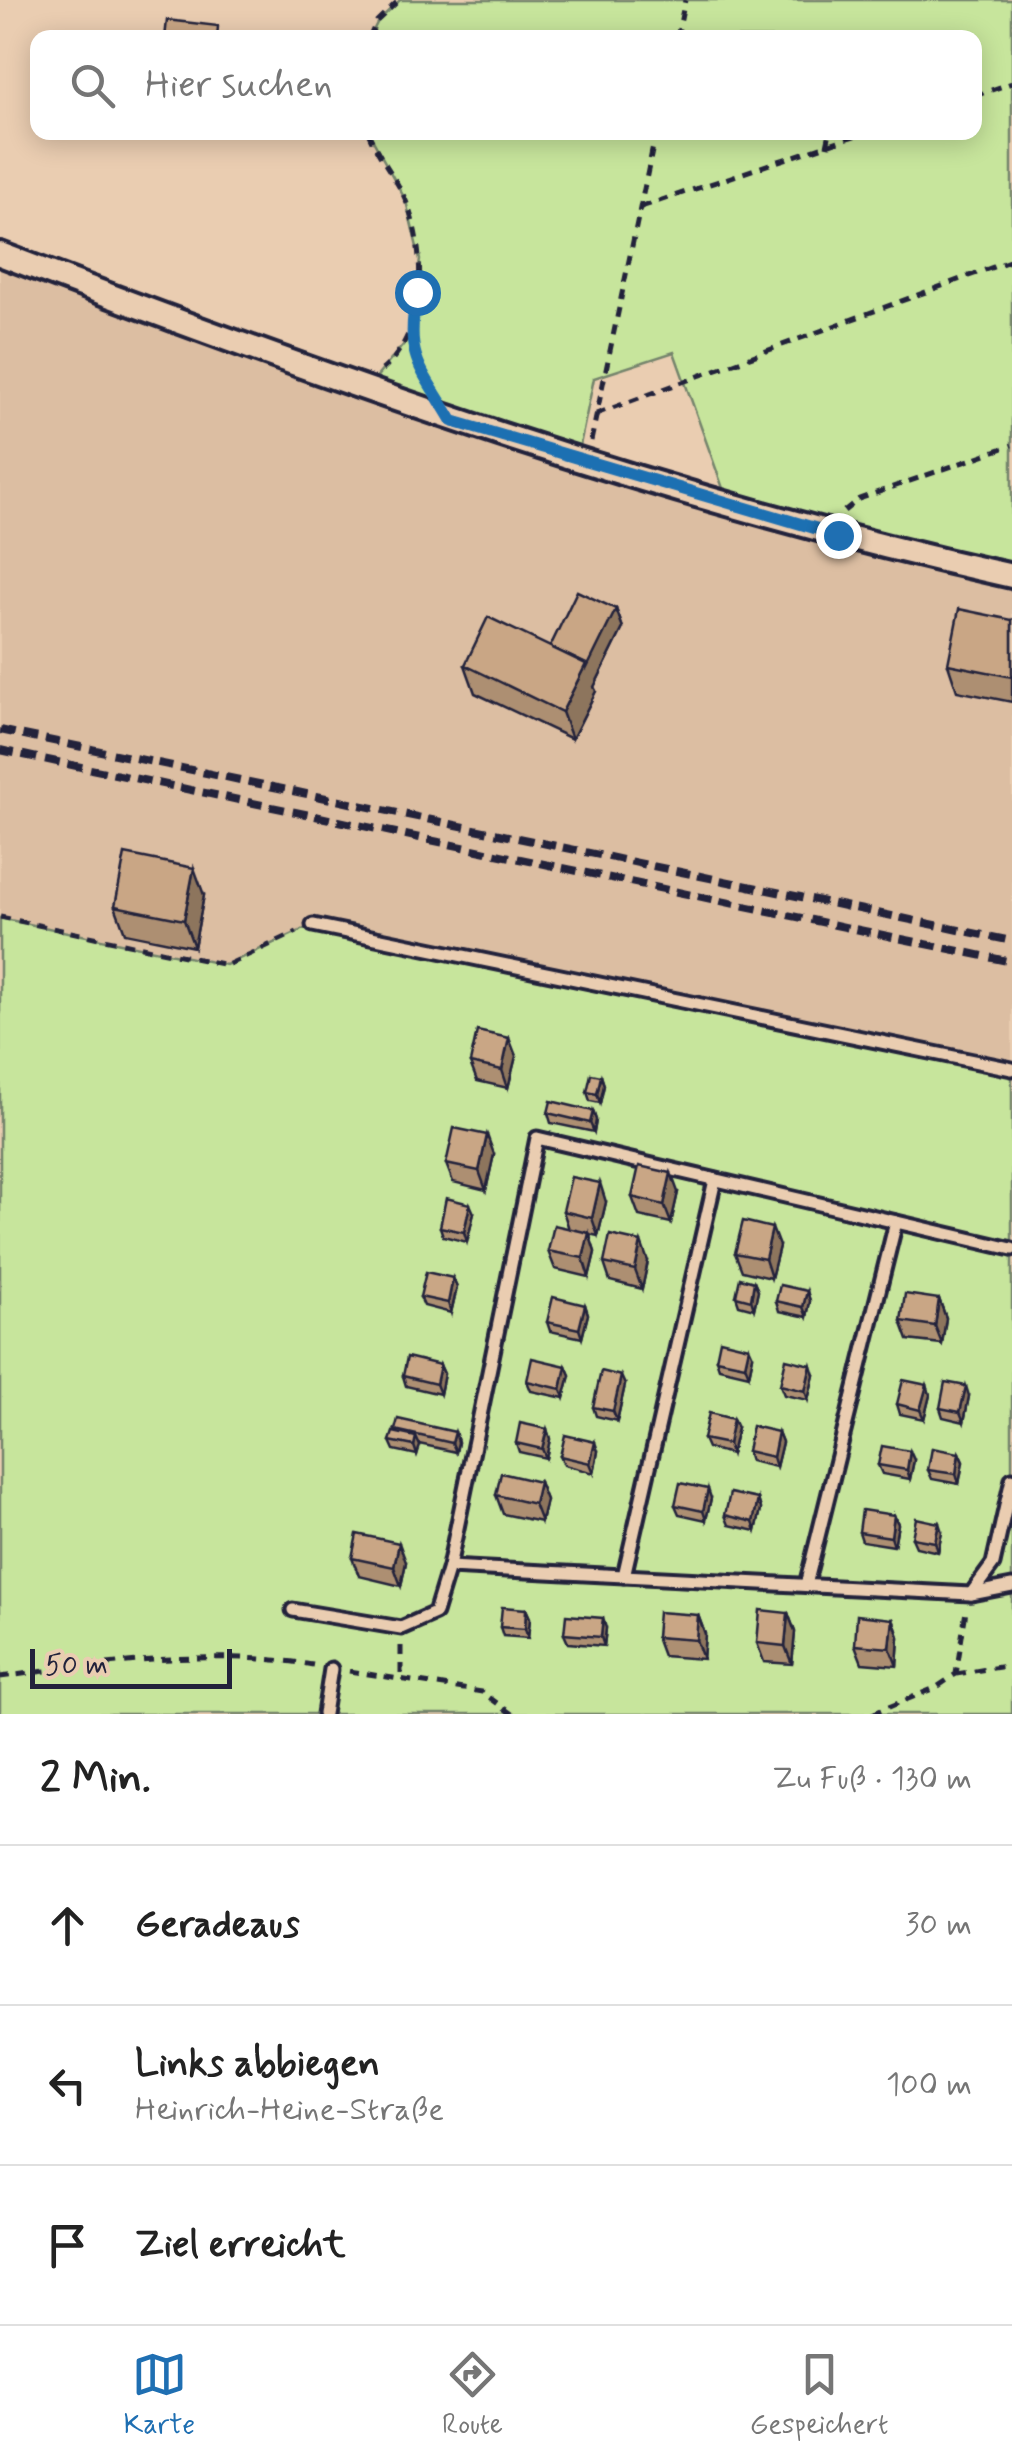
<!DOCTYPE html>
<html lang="de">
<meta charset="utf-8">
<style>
body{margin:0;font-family:Mynerve,sans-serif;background:#f6f6f6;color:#222}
.scale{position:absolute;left:30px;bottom:25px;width:202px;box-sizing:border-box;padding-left:10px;border:5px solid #22223b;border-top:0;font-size:28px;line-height:35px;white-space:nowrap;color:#22223b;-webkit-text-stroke:8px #eacdb1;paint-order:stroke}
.stop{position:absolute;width:30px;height:30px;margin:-22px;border:8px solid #1f6fb2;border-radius:50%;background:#fff}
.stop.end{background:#1f6fb2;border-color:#fff;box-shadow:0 2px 10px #0008}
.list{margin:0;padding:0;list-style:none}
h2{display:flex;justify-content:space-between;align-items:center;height:130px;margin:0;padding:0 40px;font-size:42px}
h2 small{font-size:32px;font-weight:400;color:#767676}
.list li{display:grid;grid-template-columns:65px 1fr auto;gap:30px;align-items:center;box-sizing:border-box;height:160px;padding:0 40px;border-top:2px solid #e0e0e0}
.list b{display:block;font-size:38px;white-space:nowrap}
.list p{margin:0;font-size:32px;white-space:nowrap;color:#767676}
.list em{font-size:32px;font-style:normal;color:#767676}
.icon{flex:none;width:55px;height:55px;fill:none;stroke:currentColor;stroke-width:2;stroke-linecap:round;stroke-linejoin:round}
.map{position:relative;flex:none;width:1012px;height:1714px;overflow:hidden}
.search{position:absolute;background:#fff;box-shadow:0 5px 25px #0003;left:30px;right:30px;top:30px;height:110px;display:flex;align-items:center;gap:25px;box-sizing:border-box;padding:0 35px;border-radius:20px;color:#767676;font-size:38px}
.sheet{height:610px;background:#fff}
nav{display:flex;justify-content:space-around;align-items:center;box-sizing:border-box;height:140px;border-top:2px solid #e0e0e0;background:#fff;font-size:28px;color:#767676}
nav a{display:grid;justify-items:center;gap:5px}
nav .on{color:#1f6fb2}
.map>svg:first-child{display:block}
.built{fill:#dcbea2}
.green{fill:#c7e59c;stroke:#74846c;stroke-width:2.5}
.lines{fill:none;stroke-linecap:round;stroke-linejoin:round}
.lane-casing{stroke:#22223b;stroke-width:19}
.street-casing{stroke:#22223b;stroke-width:30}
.path{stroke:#22223b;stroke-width:5;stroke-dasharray:10 8;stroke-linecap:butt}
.lane{stroke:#eacdb1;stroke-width:11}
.street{stroke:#eacdb1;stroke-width:22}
.rail{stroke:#22223b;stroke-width:8;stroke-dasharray:15 8;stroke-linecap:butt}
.wall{fill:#ad8f72;stroke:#22223b;stroke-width:2.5}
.shaded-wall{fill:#8d745d;stroke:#22223b;stroke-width:2.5}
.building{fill:#c9a685;stroke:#22223b;stroke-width:2.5}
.route{stroke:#1f6fb2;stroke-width:12}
</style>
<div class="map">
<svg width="1012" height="1714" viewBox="0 0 1012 1714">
<rect width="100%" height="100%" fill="#eacdb1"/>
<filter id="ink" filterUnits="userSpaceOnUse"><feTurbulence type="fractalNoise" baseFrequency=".01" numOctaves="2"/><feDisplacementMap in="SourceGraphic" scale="20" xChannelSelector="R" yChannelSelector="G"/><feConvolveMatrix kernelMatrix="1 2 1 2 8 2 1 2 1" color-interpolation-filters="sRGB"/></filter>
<g filter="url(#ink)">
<!-- built -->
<polygon class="built" points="0,255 364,392 1012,576 1012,1069 313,924 226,965 0,917"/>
<!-- green -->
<g class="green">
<polygon points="400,0 1012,0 1012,576 729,505 674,352 594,378 577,460 365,391 409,338 420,260 406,201 369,133 974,132 974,38 370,37 378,21"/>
<polygon points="0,918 226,965 313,925 1012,1070 1012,1714 0,1714"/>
</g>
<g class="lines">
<!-- lane casing -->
<g class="lane-casing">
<g id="lane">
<polyline points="313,925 1012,1069"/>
<polyline points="449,1567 971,1594 993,1564 1012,1479"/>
<polyline points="624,1576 715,1180"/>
<polyline points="806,1585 896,1222"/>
<polyline points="971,1594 1012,1586"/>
<polyline points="293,1610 401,1628 435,1613 449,1567 537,1138 1012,1249"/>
<polyline points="324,1714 331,1669"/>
</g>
</g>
<!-- street casing -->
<g class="street-casing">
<path id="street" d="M 0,254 C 332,381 664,500 1012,576"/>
</g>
<!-- path -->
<g class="path">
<polyline points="369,38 377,21 399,0"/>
<polyline points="677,38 685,0"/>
<polyline points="974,96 1012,83"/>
<path d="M 368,132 C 378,157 396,177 406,201 C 427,253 427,332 382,370"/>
<polyline points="827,146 830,132"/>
<polyline points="641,207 866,132"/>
<polyline points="409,338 430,385"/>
<polyline points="596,414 1012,260"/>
<polyline points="591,441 656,132"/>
<polyline points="844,511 859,499 1012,445"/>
<polyline points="0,917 227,965 297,932"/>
<polyline points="401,1646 401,1677"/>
<polyline points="349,1671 482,1692 512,1714"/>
<polyline points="956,1674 1012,1665"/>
<path d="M 0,1677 C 97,1664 217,1648 313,1665"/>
<polyline points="872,1714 937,1687 956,1674 966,1611"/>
</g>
<!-- lane -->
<use href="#lane" class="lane"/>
<!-- street -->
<use href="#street" class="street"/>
<!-- rail -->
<g class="rail">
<polyline points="0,730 1012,941"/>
<polyline points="0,750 1012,962"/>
</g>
</g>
<!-- wall -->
<g class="wall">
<polygon points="616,609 623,628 594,687 596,691 572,739 475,693 465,665 550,647"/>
<polygon points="1012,620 1012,702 957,691 948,664"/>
<polygon points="204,895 194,947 125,933 115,906"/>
<polygon points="516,1056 508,1088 477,1081 470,1063"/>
<polygon points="601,1076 604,1085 600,1103 590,1101 587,1092"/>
<polygon points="593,1111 596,1120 594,1132 551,1123 548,1113"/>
<polygon points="494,1154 486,1190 453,1182 446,1164"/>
<polygon points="678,1192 671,1223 639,1216 632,1197"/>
<polygon points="606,1202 598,1236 589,1234 595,1252 589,1277 555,1269 548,1251 569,1229 563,1211"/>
<polygon points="474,1213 467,1242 443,1236 440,1227"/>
<polygon points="779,1246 771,1278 742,1271 735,1253"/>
<polygon points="648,1261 642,1289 610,1281 604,1263"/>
<polygon points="453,1278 457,1287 451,1313 424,1306 420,1297"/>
<polygon points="754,1282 758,1291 754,1309 739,1305 736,1296"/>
<polygon points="807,1291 810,1301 807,1317 779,1311 776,1301"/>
<polygon points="939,1299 946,1318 942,1344 908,1340 901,1321"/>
<polygon points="585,1305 588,1314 582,1338 550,1331 547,1322"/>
<polygon points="753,1356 749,1375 719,1368 716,1359"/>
<polygon points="440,1365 444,1374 440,1394 406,1386 403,1376"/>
<polygon points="566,1366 570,1375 564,1398 531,1391 527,1381"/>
<polygon points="814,1375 808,1400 784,1395 780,1385"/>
<polygon points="625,1385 617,1421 596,1416 593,1407"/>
<polygon points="927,1385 930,1395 924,1419 900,1414 897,1404"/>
<polygon points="969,1396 964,1422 943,1417 940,1408"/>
<polygon points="737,1428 731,1454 707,1448 703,1439"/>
<polygon points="547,1429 550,1439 546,1458 519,1452 516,1443"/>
<polygon points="395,1430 455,1432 458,1442 456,1452 419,1444 417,1455 394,1450 390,1441 396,1432"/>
<polygon points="778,1432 782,1442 776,1467 750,1461 747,1451"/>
<polygon points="598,1451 594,1473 564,1465 560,1456"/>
<polygon points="959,1453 963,1462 959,1484 932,1479 928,1470"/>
<polygon points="914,1460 910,1479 882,1474 878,1465"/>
<polygon points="539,1482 546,1500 541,1522 503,1514 496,1495"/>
<polygon points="711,1498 706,1520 679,1514 675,1505"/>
<polygon points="758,1499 761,1509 756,1531 729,1525 725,1515"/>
<polygon points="894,1515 898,1524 894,1546 862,1541 859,1532"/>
<polygon points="942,1532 938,1552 916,1547 912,1538"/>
<polygon points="352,1558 406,1562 401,1586 359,1576"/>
<polygon points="526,1609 530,1618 528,1638 503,1636 500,1627"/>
<polygon points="788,1613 795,1632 792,1664 764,1662 757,1643"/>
<polygon points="698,1615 705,1634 703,1659 663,1656 656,1637"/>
<polygon points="893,1619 899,1637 897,1666 862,1663 855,1645"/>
<polygon points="606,1628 604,1646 568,1643 564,1634"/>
</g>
<!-- shaded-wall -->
<g class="shaded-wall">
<polygon points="616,609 623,628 594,687 596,691 572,739 562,712 586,664"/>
<polygon points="194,868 204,895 194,947 184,920"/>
<polygon points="509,1038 516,1056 508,1088 502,1070"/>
<polygon points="601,1076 604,1085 600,1103 597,1094"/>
<polygon points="593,1111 596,1120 594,1132 590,1123"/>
<polygon points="487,1135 494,1154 486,1190 479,1171"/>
<polygon points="671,1173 678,1192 671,1223 664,1205"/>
<polygon points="600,1183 606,1202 598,1236 592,1218"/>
<polygon points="470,1204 474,1213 467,1242 464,1232"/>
<polygon points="772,1228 779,1246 771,1278 765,1259"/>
<polygon points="589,1233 595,1252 589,1277 583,1258"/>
<polygon points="641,1242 648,1261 642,1289 635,1270"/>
<polygon points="453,1278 457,1287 451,1313 448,1303"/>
<polygon points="754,1282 758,1291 754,1309 751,1300"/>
<polygon points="807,1291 810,1301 807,1317 803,1307"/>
<polygon points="939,1299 946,1318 942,1344 935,1326"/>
<polygon points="585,1305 588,1314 582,1338 579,1329"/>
<polygon points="749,1347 753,1356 749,1375 745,1365"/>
<polygon points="440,1365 444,1374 440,1394 436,1384"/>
<polygon points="811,1365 814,1375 808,1400 805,1391"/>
<polygon points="566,1366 570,1375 564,1398 561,1389"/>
<polygon points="621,1376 625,1385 617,1421 613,1411"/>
<polygon points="927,1385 930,1395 924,1419 920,1410"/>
<polygon points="966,1386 969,1396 964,1422 960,1412"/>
<polygon points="733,1419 737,1428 731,1454 728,1444"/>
<polygon points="547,1429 550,1439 546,1458 542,1449"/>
<polygon points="455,1432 458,1442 456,1452 452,1443"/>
<polygon points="778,1432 782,1442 776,1467 773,1457"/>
<polygon points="416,1437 420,1446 417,1455 414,1446"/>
<polygon points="595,1442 598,1451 594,1473 590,1463"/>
<polygon points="910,1451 914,1460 910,1479 907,1470"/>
<polygon points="959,1453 963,1462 959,1484 956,1474"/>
<polygon points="539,1482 546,1500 541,1522 534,1504"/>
<polygon points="708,1489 711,1498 706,1520 703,1511"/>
<polygon points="758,1499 761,1509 756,1531 753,1522"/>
<polygon points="894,1515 898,1524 894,1546 891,1537"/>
<polygon points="939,1523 942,1532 938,1552 935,1542"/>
<polygon points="399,1543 406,1562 401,1586 394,1567"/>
<polygon points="526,1609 530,1618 528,1638 525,1629"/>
<polygon points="788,1613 795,1632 792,1664 785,1646"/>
<polygon points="698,1615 705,1634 703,1659 696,1640"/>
<polygon points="603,1618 606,1628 604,1646 601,1637"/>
<polygon points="893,1619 899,1637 897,1666 890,1648"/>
</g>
<!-- building -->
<g class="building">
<polygon points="167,20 218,26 217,38 165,38"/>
<polygon points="577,591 616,609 587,668 586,664 550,647"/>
<polygon points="959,609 1012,620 1012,677 948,664"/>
<polygon points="488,617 586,664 562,712 465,665"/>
<polygon points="125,854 194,868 184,920 115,906"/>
<polygon points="477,1031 509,1038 502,1070 470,1063"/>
<polygon points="591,1074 601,1076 597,1094 587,1092"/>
<polygon points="551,1101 593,1111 590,1123 548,1113"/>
<polygon points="454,1128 487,1135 479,1171 446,1164"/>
<polygon points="639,1166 671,1173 664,1205 632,1197"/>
<polygon points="571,1177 600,1183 592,1218 563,1211"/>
<polygon points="446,1198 470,1204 464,1232 440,1227"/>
<polygon points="743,1221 772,1228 765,1259 735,1253"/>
<polygon points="554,1225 589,1233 583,1258 548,1251"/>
<polygon points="610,1235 641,1242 635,1270 604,1263"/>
<polygon points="426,1272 453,1278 448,1303 420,1297"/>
<polygon points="740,1278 754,1282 751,1300 736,1296"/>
<polygon points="780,1285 807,1291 803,1307 776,1301"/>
<polygon points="905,1294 939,1299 935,1326 901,1321"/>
<polygon points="553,1297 585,1305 579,1329 547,1322"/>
<polygon points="720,1340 749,1347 745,1365 716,1359"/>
<polygon points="407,1357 440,1365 436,1384 403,1376"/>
<polygon points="532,1358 566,1366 561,1389 527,1381"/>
<polygon points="786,1359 811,1365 805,1391 780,1385"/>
<polygon points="601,1371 621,1376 613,1411 593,1407"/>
<polygon points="903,1380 927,1385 920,1410 897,1404"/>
<polygon points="945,1382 966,1386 960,1412 940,1408"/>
<polygon points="709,1413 733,1419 728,1444 703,1439"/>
<polygon points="398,1419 455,1432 452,1443 395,1430"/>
<polygon points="520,1423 547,1429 542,1449 516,1443"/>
<polygon points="752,1426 778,1432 773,1457 747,1451"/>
<polygon points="393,1432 416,1437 414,1446 390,1441"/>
<polygon points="565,1435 595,1442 590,1463 560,1456"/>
<polygon points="882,1446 910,1451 907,1470 878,1465"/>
<polygon points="932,1448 959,1453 956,1474 928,1470"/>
<polygon points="501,1473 539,1482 534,1504 496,1495"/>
<polygon points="680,1483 708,1489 703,1511 675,1505"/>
<polygon points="730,1493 758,1499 753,1522 725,1515"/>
<polygon points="862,1510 894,1515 891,1537 859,1532"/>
<polygon points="916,1518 939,1523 935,1542 912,1538"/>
<polygon points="357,1534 399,1543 394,1567 352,1558"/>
<polygon points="502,1607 526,1609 525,1629 500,1627"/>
<polygon points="760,1610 788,1613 785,1646 757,1643"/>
<polygon points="658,1612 698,1615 696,1640 656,1637"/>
<polygon points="566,1615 603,1618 601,1637 564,1634"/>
<polygon points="857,1615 893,1619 890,1648 855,1645"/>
</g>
</g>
<g class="lines" filter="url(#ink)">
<!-- route -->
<path class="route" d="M 417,292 C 404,359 420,366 452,421 L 838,535"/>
</g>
</svg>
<div class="scale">50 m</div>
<div class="stop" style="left:417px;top:292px"></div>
<div class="stop end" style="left:838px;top:535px"></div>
<div class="search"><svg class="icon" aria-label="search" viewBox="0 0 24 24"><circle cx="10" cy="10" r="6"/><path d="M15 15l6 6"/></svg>Hier suchen</div>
</div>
<section class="sheet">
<h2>2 Min.<small>Zu Fuß · 130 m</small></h2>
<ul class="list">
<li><svg class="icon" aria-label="ahead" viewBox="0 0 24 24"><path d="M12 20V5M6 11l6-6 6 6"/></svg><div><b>Geradeaus</b></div><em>30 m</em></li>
<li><svg class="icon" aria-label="left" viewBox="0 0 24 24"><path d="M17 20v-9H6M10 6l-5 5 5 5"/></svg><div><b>Links abbiegen</b><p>Heinrich-Heine-Straße</p></div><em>100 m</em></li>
<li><svg class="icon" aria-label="arrive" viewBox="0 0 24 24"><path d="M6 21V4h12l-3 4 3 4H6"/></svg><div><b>Ziel erreicht</b></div></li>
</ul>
</section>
<nav>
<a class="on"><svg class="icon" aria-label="map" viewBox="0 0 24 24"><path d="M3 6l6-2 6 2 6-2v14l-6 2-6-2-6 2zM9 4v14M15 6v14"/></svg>Karte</a>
<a><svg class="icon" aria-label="directions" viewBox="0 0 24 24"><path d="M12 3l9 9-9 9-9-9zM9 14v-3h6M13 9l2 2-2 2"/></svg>Route</a>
<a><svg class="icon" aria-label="saved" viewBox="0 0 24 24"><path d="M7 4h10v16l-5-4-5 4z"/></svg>Gespeichert</a>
</nav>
